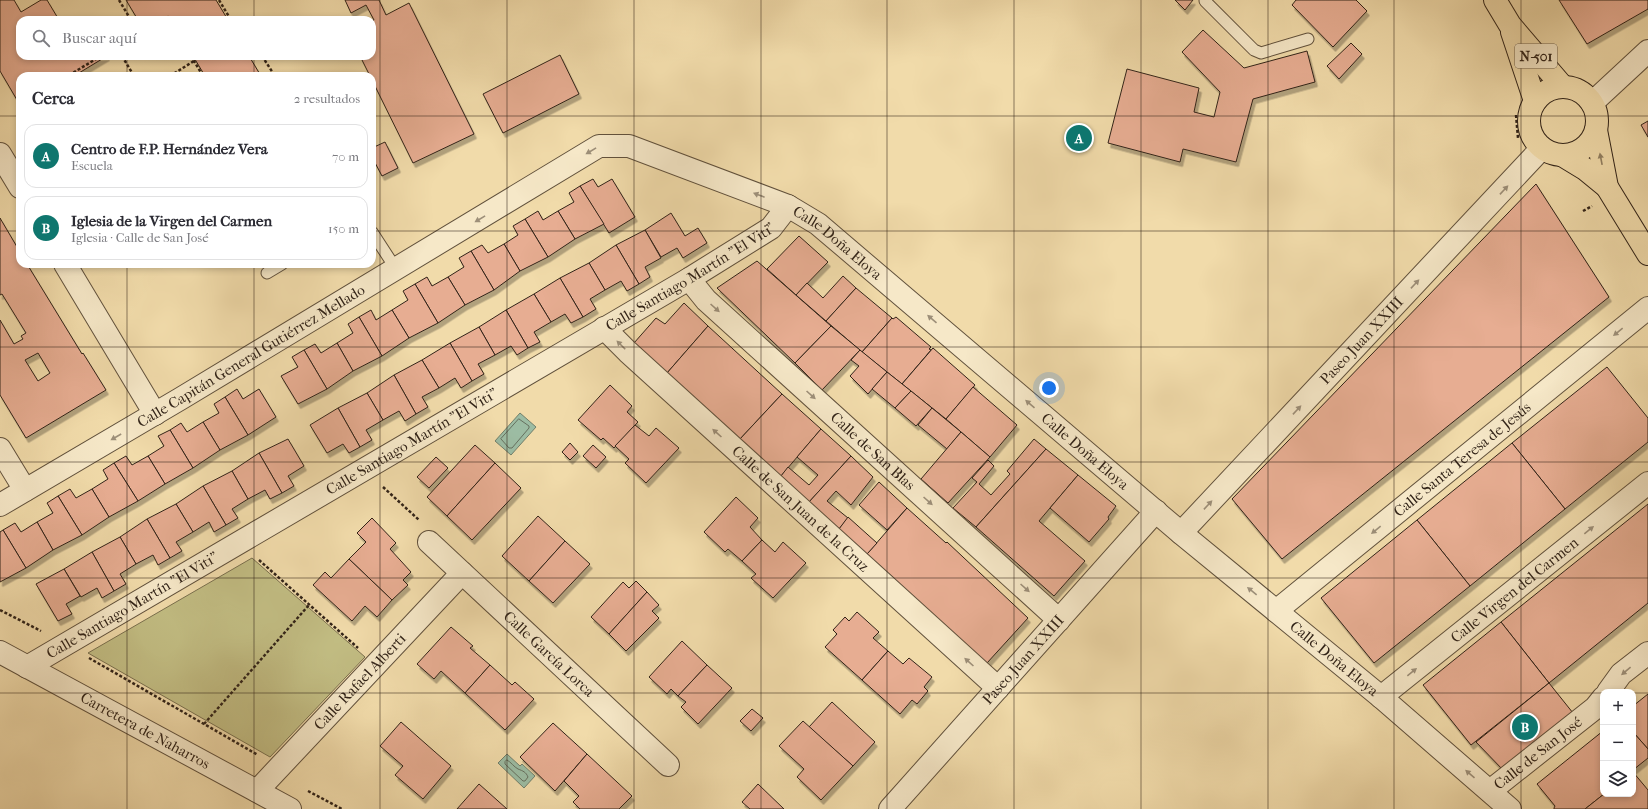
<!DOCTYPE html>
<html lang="es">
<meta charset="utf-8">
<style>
body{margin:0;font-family:"IM FELL French Canon",serif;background:#f2f2f3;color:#2b2b33}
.controls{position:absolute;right:12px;bottom:12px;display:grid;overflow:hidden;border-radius:8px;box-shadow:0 2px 6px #0003}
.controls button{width:36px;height:36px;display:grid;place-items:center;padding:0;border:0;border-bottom:1px solid #e1e1e2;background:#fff;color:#2b2b33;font:20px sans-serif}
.you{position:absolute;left:1049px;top:388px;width:14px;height:14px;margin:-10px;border:3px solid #fff;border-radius:50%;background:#1a73e8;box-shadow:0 0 0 6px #1a73e833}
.badge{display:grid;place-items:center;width:26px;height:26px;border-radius:50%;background:#0f766e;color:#fff;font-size:13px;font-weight:700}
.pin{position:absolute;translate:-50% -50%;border:2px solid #fff;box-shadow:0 1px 4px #0006}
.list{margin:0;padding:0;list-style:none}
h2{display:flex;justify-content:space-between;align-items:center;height:52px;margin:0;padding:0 16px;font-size:17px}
h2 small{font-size:13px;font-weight:400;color:#7c7c81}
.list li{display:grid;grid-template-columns:26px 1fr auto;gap:12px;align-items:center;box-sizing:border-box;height:64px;margin:0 8px 8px;padding:0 8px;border:1px solid #e1e1e2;border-radius:12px}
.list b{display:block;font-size:15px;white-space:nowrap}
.list p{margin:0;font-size:13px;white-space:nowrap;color:#7c7c81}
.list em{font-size:13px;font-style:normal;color:#7c7c81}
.icon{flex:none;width:22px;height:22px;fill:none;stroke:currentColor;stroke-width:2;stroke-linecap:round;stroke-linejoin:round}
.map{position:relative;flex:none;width:1648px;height:809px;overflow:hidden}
.search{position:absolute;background:#fff;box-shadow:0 2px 6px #0003;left:16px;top:16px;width:360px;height:44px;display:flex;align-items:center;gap:10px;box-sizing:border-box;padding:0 14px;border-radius:12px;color:#7c7c81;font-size:15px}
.panel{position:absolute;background:#fff;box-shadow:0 2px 6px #0003;left:16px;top:72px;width:360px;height:196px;border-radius:12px}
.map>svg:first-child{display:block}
.green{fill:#c2bd83;stroke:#7a704e}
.water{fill:#9cbca3;stroke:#717f6b}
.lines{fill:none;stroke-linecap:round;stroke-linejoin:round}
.shore{stroke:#66705e;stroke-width:1}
.building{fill:#e7ad92;stroke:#312318;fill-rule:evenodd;filter:url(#shadow)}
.lane-casing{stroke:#61513c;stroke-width:13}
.street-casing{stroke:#61513c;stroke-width:24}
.highway-casing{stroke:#312318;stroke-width:24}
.path{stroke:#312318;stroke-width:2.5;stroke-dasharray:3 2;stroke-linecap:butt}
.lane{stroke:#f6e8c8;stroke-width:11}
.street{stroke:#f6e8c8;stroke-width:22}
.highway{stroke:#f1dbaa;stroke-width:22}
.oneway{fill:#9d8f79}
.oneway2{fill:#917f61}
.grid{fill:none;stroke:#312318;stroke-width:1;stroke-opacity:0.55}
.labels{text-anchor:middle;stroke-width:3.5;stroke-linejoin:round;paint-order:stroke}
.shield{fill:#f6e8c8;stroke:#6c5e4d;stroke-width:1}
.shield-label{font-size:14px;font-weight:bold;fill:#312318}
.street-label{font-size:15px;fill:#312318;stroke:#f6e8c8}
</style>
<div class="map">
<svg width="1648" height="809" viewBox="0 0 1648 809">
<defs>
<filter id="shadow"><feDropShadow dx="2.5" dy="4.5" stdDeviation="0" flood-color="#0004"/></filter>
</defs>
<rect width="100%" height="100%" fill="#f1dbaa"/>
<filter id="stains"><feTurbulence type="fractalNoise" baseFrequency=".005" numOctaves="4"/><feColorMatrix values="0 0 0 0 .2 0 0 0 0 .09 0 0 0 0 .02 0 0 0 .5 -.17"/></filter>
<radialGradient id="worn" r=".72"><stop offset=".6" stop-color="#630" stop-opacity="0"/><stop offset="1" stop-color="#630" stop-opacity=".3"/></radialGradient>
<!-- green -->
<polygon class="green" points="252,558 365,657 270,757 88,653"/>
<!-- water -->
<g class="water">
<polygon points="520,413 536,427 511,455 495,441"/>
<polygon points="507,754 520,766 522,764 535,776 524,788 498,763"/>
</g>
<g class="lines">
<!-- shore -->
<g class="shore">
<polygon points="519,419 529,426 529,428 512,448 509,448 501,439"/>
<path d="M 507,760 C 511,762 514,767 518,769 C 523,771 526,772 528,777 L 525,781 L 523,781 L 505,764 L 505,762 Z"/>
</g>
</g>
<!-- building -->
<g class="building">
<polygon points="0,0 14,0 21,12 41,0 47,0 59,20 20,20 20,56 81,57 107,56 74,76 20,76 20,105 0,71"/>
<polygon points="126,0 216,0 228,20 171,20 170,18 167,20 138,20"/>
<polygon points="345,0 379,0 386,15 409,3 474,134 413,163 372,80 372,76 370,76 360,56 372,56 372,21 374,20 366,5 351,13"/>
<polygon points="1175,0 1193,0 1185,10"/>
<polygon points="1296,0 1356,0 1367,11 1333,47 1292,5"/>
<polygon points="1559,0 1648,0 1648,9 1587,44"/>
<polygon points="1203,30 1244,68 1307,51 1315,82 1253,99 1236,162 1183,149 1180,162 1108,143 1127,69 1199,88 1194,112 1214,117 1220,92 1182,52"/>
<polygon points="1351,43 1362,54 1339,79 1327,66"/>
<polygon points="560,55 579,94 503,133 483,94"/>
<polygon points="193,56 249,56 261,76 205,76"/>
<polygon points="1648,121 1648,137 1641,125"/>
<polygon points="385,142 398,168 382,176 372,157 372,148"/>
<polygon points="593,179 598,187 612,179 635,217 609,233 580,186"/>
<polygon points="1536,184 1609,297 1282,559 1232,499"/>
<polygon points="580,186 604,224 575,239 558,211 574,202 569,193"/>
<polygon points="538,211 543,220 558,211 575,239 548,257 525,219"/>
<polygon points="671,213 685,236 698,228 707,243 683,258 677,248 661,257 645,230"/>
<path d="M 0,218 L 20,252 L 20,264 L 27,264 L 82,354 L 83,353 L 106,390 L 26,438 L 0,395 L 0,320 L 14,344 L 23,339 L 21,336 L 26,333 L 2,294 L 0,295 ZM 38,353 L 50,373 L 38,381 L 25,360 Z"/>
<polygon points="525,219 548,257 520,271 504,244 518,235 513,226"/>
<polygon points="645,230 661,258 645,267 650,277 639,284 616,245"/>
<polygon points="799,236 828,262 796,295 767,269"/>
<polygon points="504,244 520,271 494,290 471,251 482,245 488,253"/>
<polygon points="616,245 639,284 627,291 621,281 605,290 589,263"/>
<polygon points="471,251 494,290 465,305 448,277 464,267 459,258"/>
<polygon points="757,261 831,326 795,363 717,288"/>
<polygon points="589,263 605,290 590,299 596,309 583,317 560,278"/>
<polygon points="843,276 856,288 826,321 796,295 807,283 823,298"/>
<polygon points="427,277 432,286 448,277 465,305 438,323 415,284"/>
<polygon points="560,278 583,317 571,323 565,314 551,322 534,294"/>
<polygon points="415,284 438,323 409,338 392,310 408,300 403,291"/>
<polygon points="856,288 892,318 862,352 826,321"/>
<polygon points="534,294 551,322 534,332 540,342 528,348 506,310"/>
<polygon points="684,303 708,326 667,373 634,343 656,318 665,324"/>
<polygon points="371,310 376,320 392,310 409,338 382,356 359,317"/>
<polygon points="506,310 528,348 517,355 511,346 495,355 479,327"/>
<polygon points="359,317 382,356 353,371 337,343 353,333 348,324"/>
<polygon points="896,317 931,347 929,349 931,350 902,384 862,352 892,318 893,319"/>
<polygon points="708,326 782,394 740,439 667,373"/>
<polygon points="831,326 860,350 822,390 795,363"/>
<polygon points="479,327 495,355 478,364 484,374 472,381 450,343"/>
<polygon points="337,343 353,371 327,389 304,350 315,344 321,353"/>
<polygon points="450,343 472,381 461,388 455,378 439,388 422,360"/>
<polygon points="933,348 975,385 946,419 902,384"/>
<polygon points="304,350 327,389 298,404 281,376 298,367 292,357"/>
<polygon points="860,350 887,372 868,394 850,376 859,366 851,360"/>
<polygon points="422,360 439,388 422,397 428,407 416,414 394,375"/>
<polygon points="1607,367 1648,418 1648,442 1565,509 1512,443"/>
<polygon points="887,372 911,391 895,408 872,389"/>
<polygon points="394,375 416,414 405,421 399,411 383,420 367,393"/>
<polygon points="610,385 632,406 627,412 638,422 614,448 603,438 601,440 578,420"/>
<polygon points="973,387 1017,425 990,457 946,419"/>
<polygon points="237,389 243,399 259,389 276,417 248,435 225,397"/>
<polygon points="911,391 932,408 916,426 895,408"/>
<polygon points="367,393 383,420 366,430 372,440 360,447 338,408"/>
<polygon points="782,394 821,429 781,476 740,439"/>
<polygon points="225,397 248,435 220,450 203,422 219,413 214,404"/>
<polygon points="338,408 360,447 349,453 343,444 327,453 310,425"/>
<polygon points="932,408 961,432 947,449 918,425"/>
<polygon points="203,422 220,450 193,468 170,430 181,423 187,432"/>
<polygon points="635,425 649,436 656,428 679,448 646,483 625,463 629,459 615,446"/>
<polygon points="821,429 851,456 809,502 781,476 788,467 809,485 818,475 797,457"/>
<polygon points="170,430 193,468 165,484 148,456 164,446 158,436"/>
<polygon points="961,432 990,457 948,503 921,479"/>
<polygon points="288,439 304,466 288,476 294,486 282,493 259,453"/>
<polygon points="1034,439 1046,449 976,527 953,508 977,482 972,478 988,460 994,466 979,484 991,495 1010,474 1007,471"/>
<polygon points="570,443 578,452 570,460 562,452"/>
<polygon points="1512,443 1565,509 1470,586 1417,520"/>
<polygon points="475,445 495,463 447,516 427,497"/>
<polygon points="593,445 606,457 596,468 583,456"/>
<polygon points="1046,449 1078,475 1039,521 1085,561 1054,596 976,527"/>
<polygon points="259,453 282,493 270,499 265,490 248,499 232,471"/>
<polygon points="126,456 132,465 148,456 165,484 138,501 114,463"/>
<polygon points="851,456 873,477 851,505 836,491 827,501 848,518 839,529 809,502"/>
<polygon points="436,457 448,468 429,488 417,477"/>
<polygon points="114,463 138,501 109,517 92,489 108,479 103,470"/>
<polygon points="495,463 521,488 472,540 447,516"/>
<polygon points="232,471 248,499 232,509 238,518 226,525 203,486"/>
<polygon points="1078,475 1116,506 1108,517 1109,519 1089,542 1050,508"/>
<polygon points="879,482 907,508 887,530 859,505"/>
<polygon points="203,486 226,525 214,532 209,522 193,532 176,504"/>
<polygon points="70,489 76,498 92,489 109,517 82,535 58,496"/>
<polygon points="58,496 82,535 53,550 37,522 53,513 47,503"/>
<polygon points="736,497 758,518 750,527 762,540 742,561 728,549 725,552 704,532"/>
<polygon points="176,504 193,532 176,542 182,551 170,558 147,519"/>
<polygon points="1648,504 1648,603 1549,683 1501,622"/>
<polygon points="907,508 946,543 947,542 1028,618 987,663 897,584 899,583 867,554"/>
<polygon points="538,516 565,541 529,581 502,556"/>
<polygon points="848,517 877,543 867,554 839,529"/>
<polygon points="372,518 396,543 390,549 411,572 403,580 408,585 392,600 349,559 366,542 357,533"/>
<polygon points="147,519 170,558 158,565 153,555 136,564 120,537"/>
<polygon points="1417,520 1470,586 1374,663 1321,598"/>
<polygon points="37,522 53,550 26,568 3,530 15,523 21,532"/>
<polygon points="3,530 26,568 0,582 0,532"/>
<polygon points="120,537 136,564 120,574 126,584 114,591 92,552"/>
<polygon points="762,540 775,552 783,542 806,563 773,598 751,578 756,574 742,561"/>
<polygon points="565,541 590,564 553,603 529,581"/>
<polygon points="92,552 114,591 102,598 97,588 81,597 64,569"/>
<polygon points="349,559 392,600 377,617 365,606 352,621 313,585 325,572 331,578"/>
<polygon points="64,569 80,596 66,604 72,614 58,621 36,584"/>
<polygon points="636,581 647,592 609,634 591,617 623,582 629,588"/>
<polygon points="647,592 659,605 652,611 659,618 626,651 609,634"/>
<polygon points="857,612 879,632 873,638 888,651 862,680 825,647 837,634 833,630 845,617 849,621"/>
<polygon points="1501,622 1549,683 1471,745 1423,685"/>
<polygon points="451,627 473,646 470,648 490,665 465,693 441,671 434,679 417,664"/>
<polygon points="682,641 707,665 678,696 671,689 667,694 649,677"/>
<polygon points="888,651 903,664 909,658 932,677 924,687 928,691 917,704 912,700 900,714 862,680"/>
<polygon points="490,665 512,685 515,682 534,699 505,730 465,693"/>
<polygon points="707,665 732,688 698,724 681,707 686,702 678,696"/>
<polygon points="1549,683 1573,713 1504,771 1476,742"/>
<polygon points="1648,694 1648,749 1633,732 1633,706"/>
<polygon points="832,702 875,742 853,766 809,727"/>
<polygon points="752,709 763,718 751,731 740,721"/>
<polygon points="803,721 853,766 821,800 797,777 804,769 779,746"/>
<polygon points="401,722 451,766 423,799 395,775 403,766 380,746"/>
<polygon points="553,723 587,754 555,791 520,757"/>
<polygon points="1603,731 1604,794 1585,809 1554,809 1554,808 1555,806 1537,784"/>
<polygon points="1633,732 1648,749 1648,758 1633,770"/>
<polygon points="587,754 632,796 619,809 580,809 573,802 579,796 564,781"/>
<polygon points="1633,772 1648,790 1648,809 1585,809 1604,794 1633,794"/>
<polygon points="479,784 507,809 457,809"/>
<polygon points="758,784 784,809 750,809 742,802"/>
</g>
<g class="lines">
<!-- lane casing -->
<g class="lane-casing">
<g id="lane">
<polyline points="1205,1 1254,50 1261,53 1308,39"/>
<polyline points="372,232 396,269"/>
<polyline points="267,273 282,264"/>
</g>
</g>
<!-- street casing -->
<g class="street-casing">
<g id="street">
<polyline points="1592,103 1648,51"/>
<polyline points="0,154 20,187"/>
<polyline points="65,264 155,414"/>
<path id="s1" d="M 689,279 L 706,300 L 1059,620"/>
<path id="s2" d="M 604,328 L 628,352 L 998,688"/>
<polyline points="0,449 25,490"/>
<path id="s3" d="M 0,505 L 180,399 L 599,146 L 629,146 L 788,206 L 818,224 L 1181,533 L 1381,697 L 1510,809"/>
<path id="s4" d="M 1181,533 L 1542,148"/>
<path id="s5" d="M 429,542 L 668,765"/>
<path id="s6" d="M 1276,611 L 1648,308"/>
<path id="s7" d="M 0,652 L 290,809"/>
<path id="s8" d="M 27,667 L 689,279 L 771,228 L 788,206"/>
<polyline points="1608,692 1621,674 1648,653"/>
<path id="s9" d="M 1381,697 L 1648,483"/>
<path id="s10" d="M 257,791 L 462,573"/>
<path id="s11" d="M 1490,791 L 1595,708 L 1603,698"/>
<path id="s12" d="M 890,809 L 1156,511"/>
</g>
</g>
<!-- highway casing -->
<g class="highway-casing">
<g id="highway">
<polyline points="1495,0 1510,25 1563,87"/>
<polyline points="1512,32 1535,101"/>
<circle cx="1563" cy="121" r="34"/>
<polyline points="1596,130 1607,187 1648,254"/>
<polyline points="1562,155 1585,169 1607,187"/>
</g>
</g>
<!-- path -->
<g class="path">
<polyline points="119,0 131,20"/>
<polyline points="219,0 231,20"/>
<polyline points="162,20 168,17 170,20"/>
<polyline points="122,56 134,76"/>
<polyline points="191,56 203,76"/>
<polyline points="262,56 275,76"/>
<polyline points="72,76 71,74 101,56"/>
<polyline points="170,76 194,61"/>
<polyline points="289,76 290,76"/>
<polyline points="1516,115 1518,138"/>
<polyline points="1583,211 1592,206"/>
<polyline points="383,487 419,520"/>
<polyline points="259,560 358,648"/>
<polyline points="0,610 41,631"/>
<polyline points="89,658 258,755"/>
<polyline points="204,724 309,605"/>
<polyline points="308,791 342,809"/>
</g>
<!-- lane -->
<use href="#lane" class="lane"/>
<!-- street -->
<use href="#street" class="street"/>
<!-- highway -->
<use href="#highway" class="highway"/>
</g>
<!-- one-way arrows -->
<defs><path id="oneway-solid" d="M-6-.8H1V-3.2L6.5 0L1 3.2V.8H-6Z"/></defs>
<g class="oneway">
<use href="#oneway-solid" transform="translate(591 151) rotate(149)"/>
<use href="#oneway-solid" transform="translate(1504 190) rotate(-47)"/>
<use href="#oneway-solid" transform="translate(759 195) rotate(-159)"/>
<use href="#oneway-solid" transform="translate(480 219) rotate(149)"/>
<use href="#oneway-solid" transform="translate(1415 284) rotate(-47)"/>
<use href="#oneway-solid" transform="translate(715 308) rotate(42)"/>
<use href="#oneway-solid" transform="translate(932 319) rotate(-139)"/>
<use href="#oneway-solid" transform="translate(1618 332) rotate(141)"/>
<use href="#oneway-solid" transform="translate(621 345) rotate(-135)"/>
<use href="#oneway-solid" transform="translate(811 395) rotate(42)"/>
<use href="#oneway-solid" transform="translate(1030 404) rotate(-139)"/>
<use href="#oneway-solid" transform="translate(1297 410) rotate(-47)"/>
<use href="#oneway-solid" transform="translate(717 433) rotate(-138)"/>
<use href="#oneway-solid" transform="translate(116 437) rotate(150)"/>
<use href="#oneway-solid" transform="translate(928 501) rotate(42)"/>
<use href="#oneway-solid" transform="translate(1208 505) rotate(-47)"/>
<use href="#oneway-solid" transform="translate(1376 530) rotate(141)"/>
<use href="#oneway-solid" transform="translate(1589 530) rotate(-39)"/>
<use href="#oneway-solid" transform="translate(1025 588) rotate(42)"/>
<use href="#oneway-solid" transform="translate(1252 591) rotate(-141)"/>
<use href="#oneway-solid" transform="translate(969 662) rotate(-138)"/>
<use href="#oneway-solid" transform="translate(1626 671) rotate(140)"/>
<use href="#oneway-solid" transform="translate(1412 672) rotate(-39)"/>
<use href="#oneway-solid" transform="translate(1470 774) rotate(-139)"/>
</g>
<use class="oneway2" href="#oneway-solid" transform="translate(1601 159) rotate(-101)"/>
<!-- grid -->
<path class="grid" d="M 127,0 L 127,20M 254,0 L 254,20M 380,0 L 380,809M 507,0 L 507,809M 634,0 L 634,809M 761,0 L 761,809M 887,0 L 887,809M 1014,0 L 1014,809M 1141,0 L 1141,809M 1268,0 L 1268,809M 1394,0 L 1394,809M 1521,0 L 1521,809M 127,56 L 127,76M 254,56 L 254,76M 0,116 L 20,116M 372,116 L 1648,116M 0,231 L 20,231M 372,231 L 1648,231M 127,264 L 127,809M 254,264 L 254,809M 0,347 L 1648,347M 0,462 L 1648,462M 0,578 L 1648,578M 0,693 L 1603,693M 1633,693 L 1648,693"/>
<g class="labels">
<!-- shield labels -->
<rect class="shield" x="1515" y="44" width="42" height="24" rx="3"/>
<g class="shield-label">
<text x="1536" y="61">N-501</text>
</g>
<!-- street labels -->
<g class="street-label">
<text dy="5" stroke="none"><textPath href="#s3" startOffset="960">Calle Doña Eloya</textPath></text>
<text dy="5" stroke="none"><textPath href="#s8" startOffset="770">Calle Santiago Martín "El Viti"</textPath></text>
<text dy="5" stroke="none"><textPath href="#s4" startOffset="264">Paseo Juan XXIII</textPath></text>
<text dy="5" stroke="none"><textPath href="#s3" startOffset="292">Calle Capitán General Gutiérrez Mellado</textPath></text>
<text dy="5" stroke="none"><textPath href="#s8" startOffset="446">Calle Santiago Martín "El Viti"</textPath></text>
<text dy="5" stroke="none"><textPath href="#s1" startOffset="252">Calle de San Blas</textPath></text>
<text dy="5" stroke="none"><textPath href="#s3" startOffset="1284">Calle Doña Eloya</textPath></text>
<text dy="5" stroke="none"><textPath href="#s6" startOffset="240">Calle Santa Teresa de Jesús</textPath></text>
<text dy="5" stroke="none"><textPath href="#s2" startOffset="267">Calle de San Juan de la Cruz</textPath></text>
<text dy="5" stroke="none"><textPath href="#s9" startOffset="171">Calle Virgen del Carmen</textPath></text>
<text dy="5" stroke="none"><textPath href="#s8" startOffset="122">Calle Santiago Martín "El Viti"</textPath></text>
<text dy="5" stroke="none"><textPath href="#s5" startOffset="164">Calle García Lorca</textPath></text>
<text dy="5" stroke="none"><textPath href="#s3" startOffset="1608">Calle Doña Eloya</textPath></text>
<text dy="5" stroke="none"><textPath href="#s12" startOffset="200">Paseo Juan XXIII</textPath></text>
<text dy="5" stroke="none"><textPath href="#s10" startOffset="150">Calle Rafael Alberti</textPath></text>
<text dy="5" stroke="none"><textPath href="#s7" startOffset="165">Carretera de Naharros</textPath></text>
<text dy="5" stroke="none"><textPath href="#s11" startOffset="61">Calle de San José</textPath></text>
</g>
</g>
<rect width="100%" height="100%" filter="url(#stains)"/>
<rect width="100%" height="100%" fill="url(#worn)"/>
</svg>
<div class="controls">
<button>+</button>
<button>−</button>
<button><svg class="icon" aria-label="layers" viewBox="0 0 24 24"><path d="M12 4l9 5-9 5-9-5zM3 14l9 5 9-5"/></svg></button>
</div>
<div class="you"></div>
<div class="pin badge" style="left:1079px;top:138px">A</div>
<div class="pin badge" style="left:1525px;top:727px">B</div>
<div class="search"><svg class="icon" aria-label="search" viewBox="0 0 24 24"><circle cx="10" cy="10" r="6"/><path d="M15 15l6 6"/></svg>Buscar aquí</div>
<section class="panel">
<h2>Cerca<small>2 resultados</small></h2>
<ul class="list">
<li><span class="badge">A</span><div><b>Centro de F.P. Hernández Vera</b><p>Escuela</p></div><em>70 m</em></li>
<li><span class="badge">B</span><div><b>Iglesia de la Virgen del Carmen</b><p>Iglesia · Calle de San José</p></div><em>150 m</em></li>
</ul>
</section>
</div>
